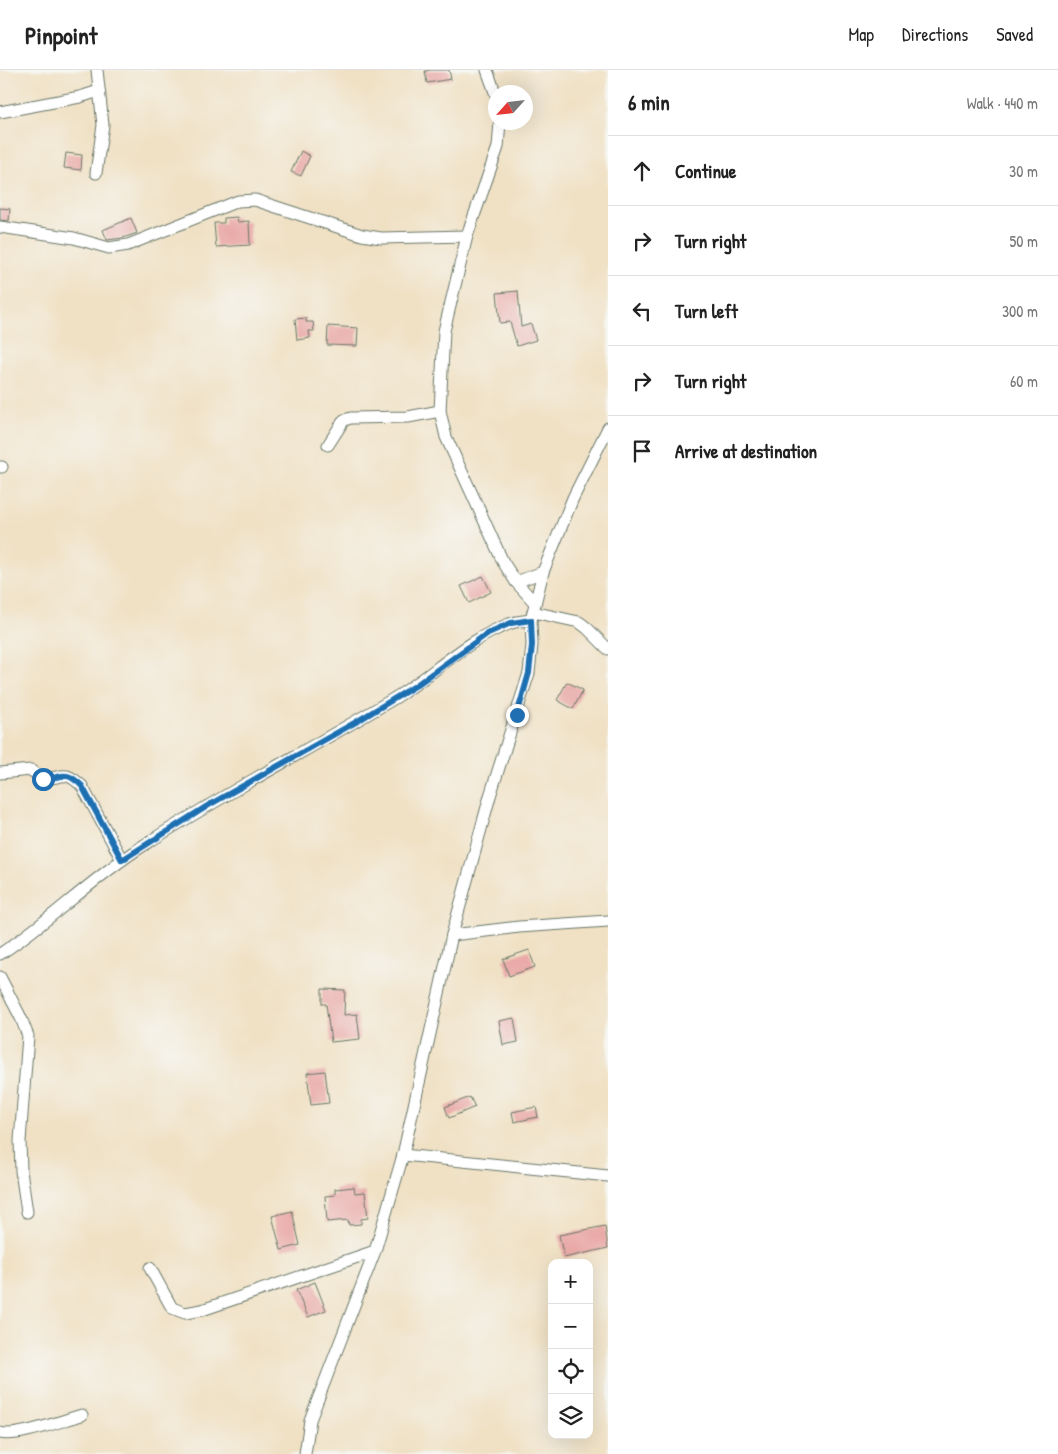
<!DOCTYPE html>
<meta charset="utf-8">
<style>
body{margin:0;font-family:"Patrick Hand",sans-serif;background:#f2f2f2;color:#222}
.controls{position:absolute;right:15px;bottom:15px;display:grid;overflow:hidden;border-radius:10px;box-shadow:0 5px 20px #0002}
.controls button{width:45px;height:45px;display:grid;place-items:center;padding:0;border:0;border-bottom:1px solid #e0e0e0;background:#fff;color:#222;font:25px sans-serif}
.compass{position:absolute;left:488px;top:15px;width:45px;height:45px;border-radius:50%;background:#fff;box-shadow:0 5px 20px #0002;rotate:243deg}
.stop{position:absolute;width:15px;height:15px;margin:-11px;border:4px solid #1f6fb2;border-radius:50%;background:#fff}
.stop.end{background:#1f6fb2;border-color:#fff;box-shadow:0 1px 5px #0008}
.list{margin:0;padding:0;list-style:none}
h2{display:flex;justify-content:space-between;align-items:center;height:65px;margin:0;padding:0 20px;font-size:21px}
h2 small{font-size:16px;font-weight:400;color:#767676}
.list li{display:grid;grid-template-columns:32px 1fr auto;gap:15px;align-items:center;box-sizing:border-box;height:70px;padding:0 20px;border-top:1px solid #e0e0e0}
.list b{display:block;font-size:19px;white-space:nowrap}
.list em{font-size:16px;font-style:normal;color:#767676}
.icon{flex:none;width:28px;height:28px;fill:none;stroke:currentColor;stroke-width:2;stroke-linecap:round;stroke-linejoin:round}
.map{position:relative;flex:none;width:608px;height:1384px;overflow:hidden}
header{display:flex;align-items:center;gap:30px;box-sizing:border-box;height:70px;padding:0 25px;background:#fff;border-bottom:1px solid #e0e0e0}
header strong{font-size:24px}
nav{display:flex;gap:28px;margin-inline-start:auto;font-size:18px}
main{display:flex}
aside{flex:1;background:#fff}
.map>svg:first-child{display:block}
.building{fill:#e9aaa8}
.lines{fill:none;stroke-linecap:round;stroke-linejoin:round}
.minor-casing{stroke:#687667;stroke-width:13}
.minor{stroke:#fff;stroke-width:11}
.route{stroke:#1f6fb2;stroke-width:6}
</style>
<header>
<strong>Pinpoint</strong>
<nav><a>Map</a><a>Directions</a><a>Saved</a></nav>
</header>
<main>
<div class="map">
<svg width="608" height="1384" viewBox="0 0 608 1384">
<rect width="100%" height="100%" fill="#f6f6f2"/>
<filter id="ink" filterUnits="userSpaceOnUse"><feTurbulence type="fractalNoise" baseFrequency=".02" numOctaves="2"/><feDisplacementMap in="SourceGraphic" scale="10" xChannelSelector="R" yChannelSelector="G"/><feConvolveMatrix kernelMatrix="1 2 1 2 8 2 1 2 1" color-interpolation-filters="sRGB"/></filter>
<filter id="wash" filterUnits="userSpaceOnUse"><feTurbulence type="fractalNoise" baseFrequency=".0096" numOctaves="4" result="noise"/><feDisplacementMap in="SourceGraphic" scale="20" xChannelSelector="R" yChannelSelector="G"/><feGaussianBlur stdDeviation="1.12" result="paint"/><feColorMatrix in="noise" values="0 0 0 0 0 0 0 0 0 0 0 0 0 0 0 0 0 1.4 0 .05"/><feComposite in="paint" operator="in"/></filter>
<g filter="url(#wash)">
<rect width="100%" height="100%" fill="#f0e1c5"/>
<g id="blocks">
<!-- building -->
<g class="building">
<polygon points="431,0 449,0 451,9 427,13 425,1"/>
<polygon points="301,81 310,86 301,106 291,102"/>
<polygon points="66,83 82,85 81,100 64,98"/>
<polygon points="0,138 10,139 9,151 0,150"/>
<polygon points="237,147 238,152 249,151 250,175 216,177 214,153 224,153 224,148"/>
<polygon points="131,148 137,163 123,168 107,170 103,160"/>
<polygon points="518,221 521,257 531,254 536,270 517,276 510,252 500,253 497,223"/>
<polygon points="306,248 306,252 313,252 314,261 309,261 310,268 297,270 295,249"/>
<polygon points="328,256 358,258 357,276 327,275"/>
<polygon points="483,506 491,522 469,533 461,516"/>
<polygon points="567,612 583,620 573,639 557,630"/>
<polygon points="529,880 535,897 509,906 503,889"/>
<polygon points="322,919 345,920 344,945 357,944 360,969 331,972 326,934 322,934"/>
<polygon points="514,948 518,972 503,975 499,951"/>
<polygon points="325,1001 329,1033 311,1035 307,1003"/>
<polygon points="470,1027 475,1037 449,1048 445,1037"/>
<polygon points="536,1037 538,1047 514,1052 512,1042"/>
<polygon points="354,1117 355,1123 365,1122 368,1148 361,1149 361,1154 349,1155 348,1150 327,1152 325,1126 335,1125 335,1119"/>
<polygon points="292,1141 300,1175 281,1180 272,1146"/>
<polygon points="605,1156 608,1178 564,1188 559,1165"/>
<polygon points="315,1212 326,1240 308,1247 296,1220"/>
</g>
</g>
</g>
<g filter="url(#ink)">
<use href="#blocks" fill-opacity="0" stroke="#687667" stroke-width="1"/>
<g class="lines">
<!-- minor casing -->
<g class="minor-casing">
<g id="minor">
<polyline points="487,0 496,25"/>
<polyline points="0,42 80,27 99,21"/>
<polyline points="500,52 498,77 467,166 444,261 440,341 446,367 503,492 516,512 535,533"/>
<polyline points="96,103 103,55 97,0"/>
<polyline points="0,157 74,168 109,178 128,175 238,131 255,130 362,165 381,168 467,166"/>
<polyline points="328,375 344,350 351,348 408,347 440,341"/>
<polyline points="0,397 2,397"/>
<polyline points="516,512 543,502"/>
<polyline points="533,542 579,552 587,558 608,579"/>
<path d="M 0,703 L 31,700 L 43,709 C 64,708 64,699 82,716 L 122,790"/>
<polyline points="452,865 519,857 608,851"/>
<path d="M 0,884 C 49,852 89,811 138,779 C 222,724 313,678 398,626 C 435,603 468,569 509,554 C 516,551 524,551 531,550"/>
<polyline points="0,907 21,948 28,966 20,1071 21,1101 27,1142"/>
<polyline points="403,1085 608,1106"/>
<polyline points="150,1198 172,1238 185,1243 202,1240 375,1181"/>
<path d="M 0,1363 C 17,1368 63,1350 82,1345"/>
<polyline points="305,1384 310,1350 375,1181 403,1085 452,865 490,726 529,603 532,575 531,550 543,502 573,428 608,358"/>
</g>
</g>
<!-- minor -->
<use href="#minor" class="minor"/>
</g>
</g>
<g class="lines" filter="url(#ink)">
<!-- route -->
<path class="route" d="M 43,709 C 64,708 64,699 82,716 L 122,790 L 209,735 L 356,652 L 415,616 L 488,563 L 511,553 L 531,550 L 532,575 L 529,603 L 517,645"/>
</g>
</svg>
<div class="controls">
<button>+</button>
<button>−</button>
<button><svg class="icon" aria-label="locate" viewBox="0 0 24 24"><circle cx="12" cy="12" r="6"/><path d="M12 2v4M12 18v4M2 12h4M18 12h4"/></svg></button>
<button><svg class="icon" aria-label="layers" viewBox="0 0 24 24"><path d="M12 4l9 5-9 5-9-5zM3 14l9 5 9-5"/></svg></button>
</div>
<svg class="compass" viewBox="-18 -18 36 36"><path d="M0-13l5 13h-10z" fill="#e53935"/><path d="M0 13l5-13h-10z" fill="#767676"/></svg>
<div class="stop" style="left:43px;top:709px"></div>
<div class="stop end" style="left:517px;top:645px"></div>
</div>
<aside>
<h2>6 min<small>Walk · 440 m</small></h2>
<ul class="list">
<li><svg class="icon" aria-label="ahead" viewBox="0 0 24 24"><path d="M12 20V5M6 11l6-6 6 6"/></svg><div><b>Continue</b></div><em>30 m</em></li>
<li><svg class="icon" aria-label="right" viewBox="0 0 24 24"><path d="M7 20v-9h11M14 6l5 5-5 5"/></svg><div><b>Turn right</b></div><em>50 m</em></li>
<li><svg class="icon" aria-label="left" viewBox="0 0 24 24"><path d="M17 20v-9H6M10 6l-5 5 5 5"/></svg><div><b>Turn left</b></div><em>300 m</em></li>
<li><svg class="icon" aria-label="right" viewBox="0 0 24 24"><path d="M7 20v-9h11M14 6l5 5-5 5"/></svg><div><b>Turn right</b></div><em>60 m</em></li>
<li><svg class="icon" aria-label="arrive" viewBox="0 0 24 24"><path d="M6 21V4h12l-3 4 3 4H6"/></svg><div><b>Arrive at destination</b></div></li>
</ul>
</aside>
</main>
